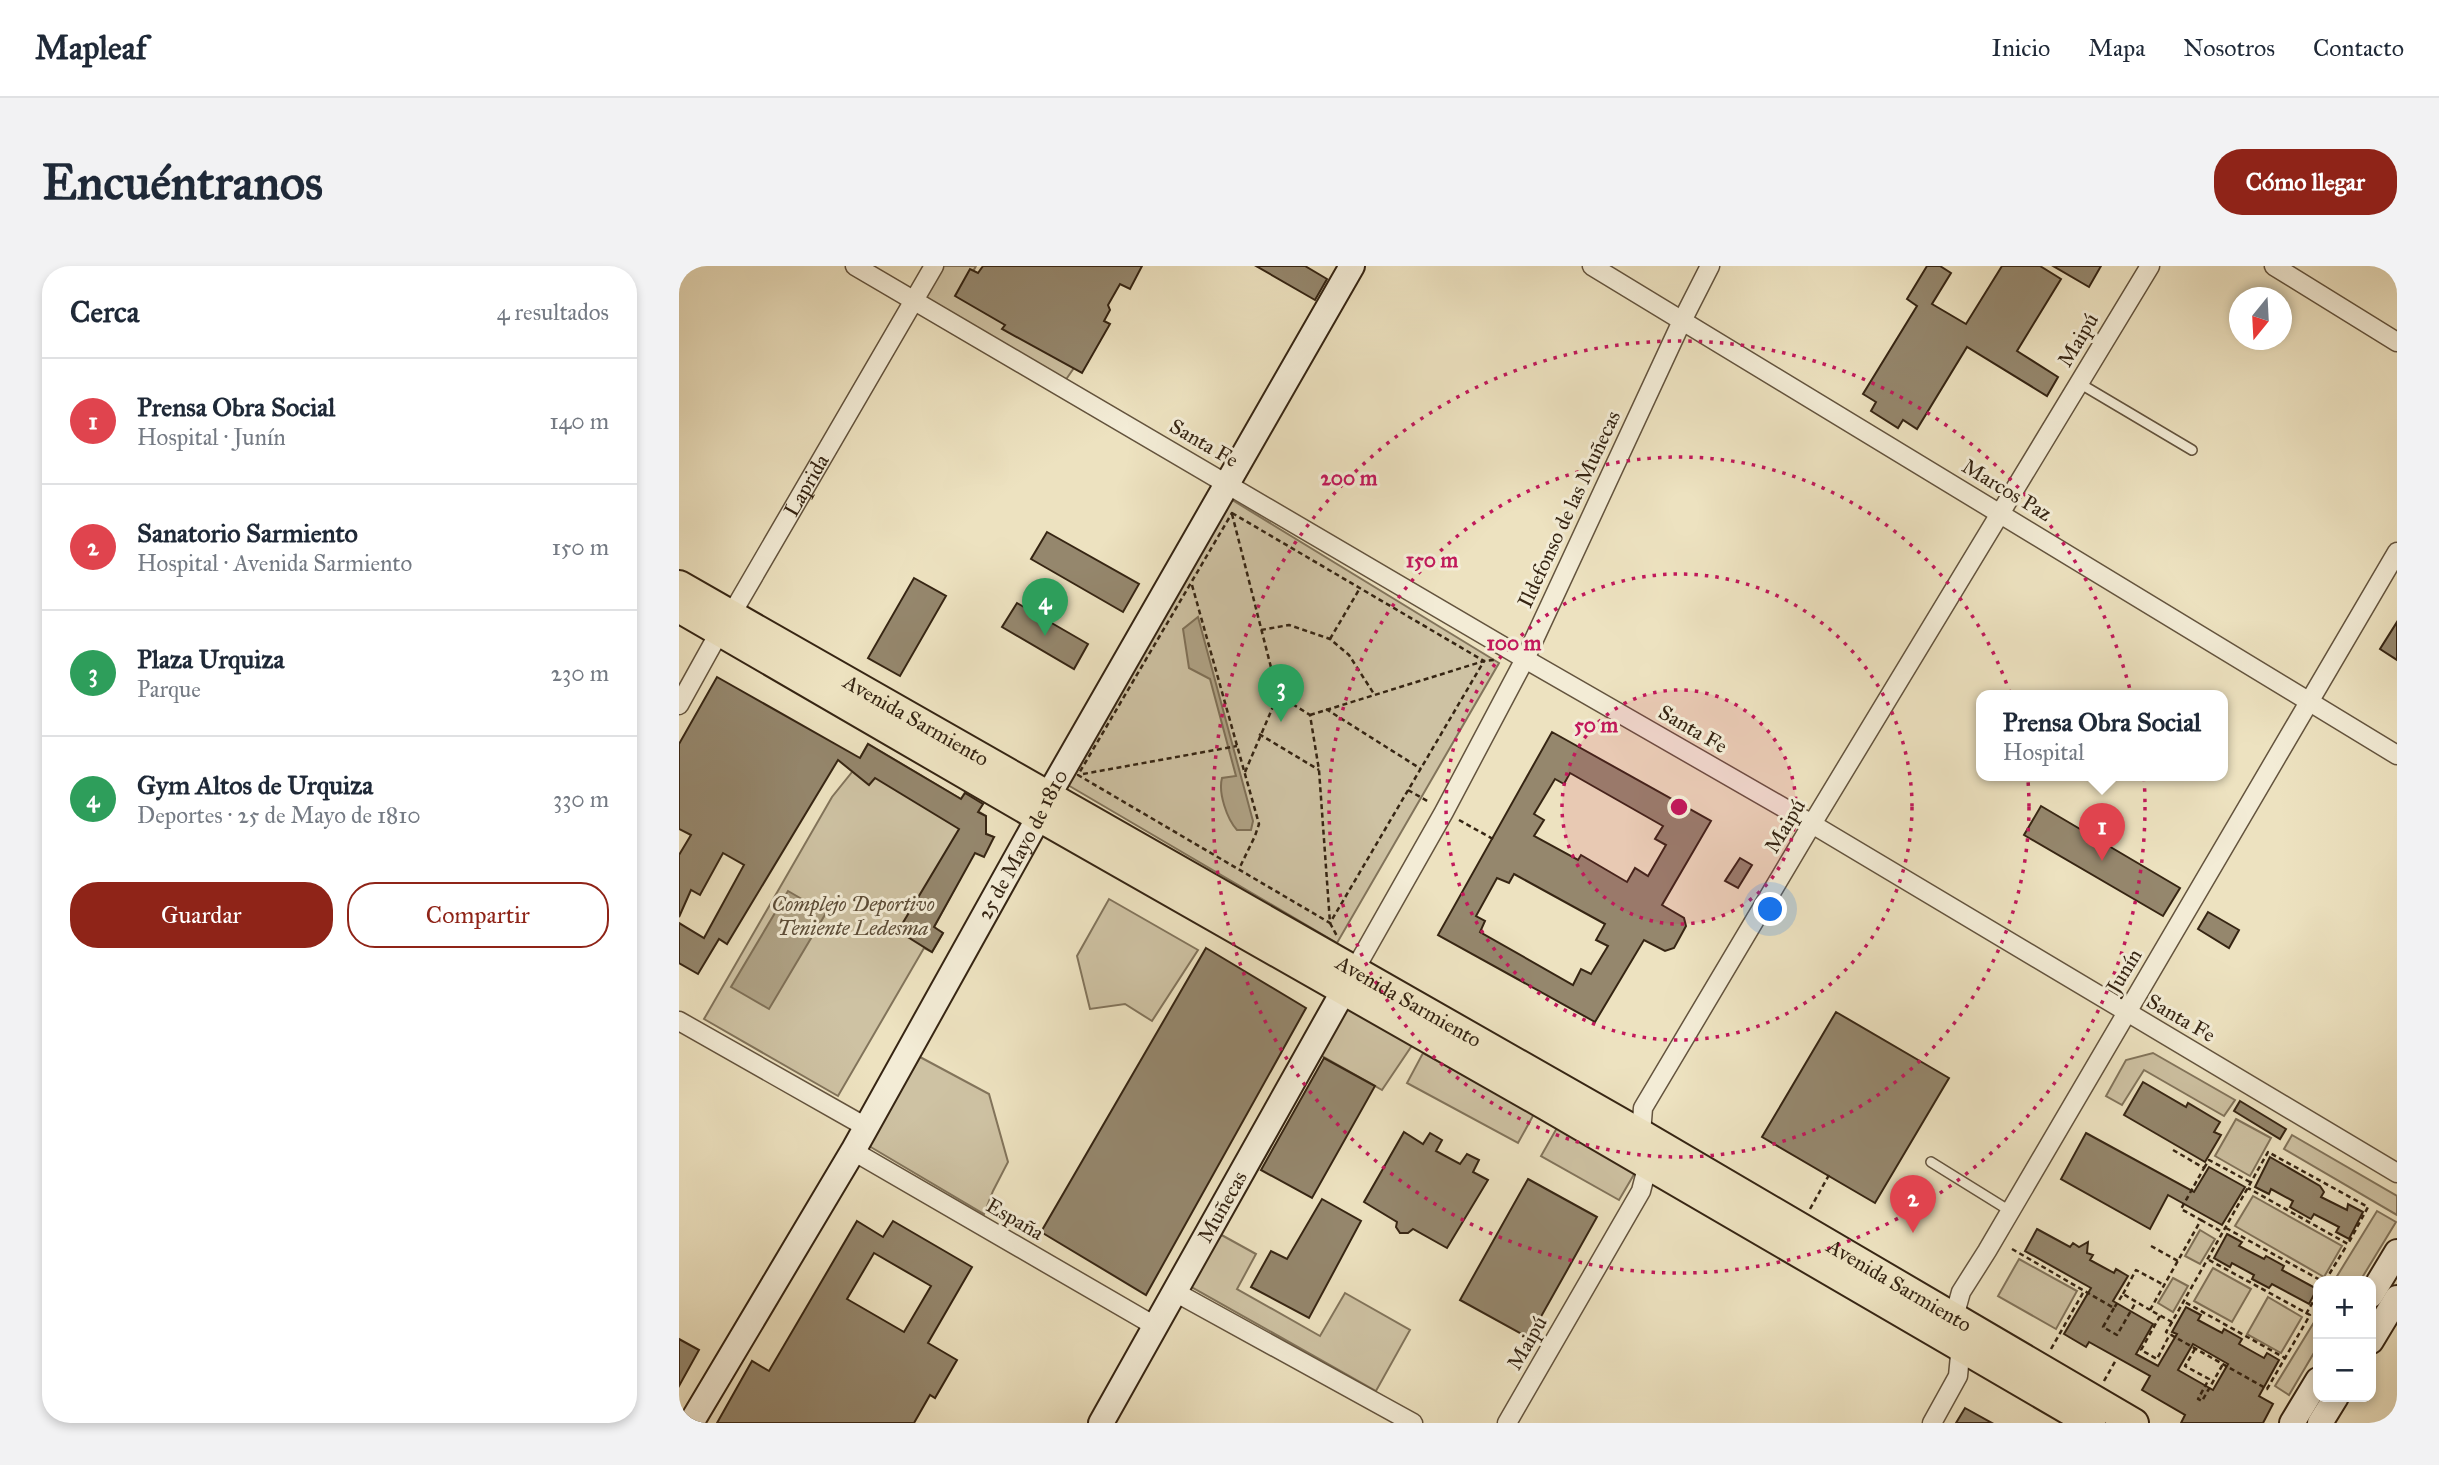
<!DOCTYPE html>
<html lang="es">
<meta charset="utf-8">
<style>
body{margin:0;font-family:"IM FELL Great Primer",serif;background:#f2f2f3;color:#1f2937}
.controls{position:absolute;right:21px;bottom:21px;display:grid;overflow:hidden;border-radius:14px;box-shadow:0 4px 10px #0003}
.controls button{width:63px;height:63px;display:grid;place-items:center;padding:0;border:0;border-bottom:2px solid #e0e1e3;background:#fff;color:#1f2937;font:35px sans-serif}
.compass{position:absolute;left:1550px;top:21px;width:63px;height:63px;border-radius:50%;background:#fff;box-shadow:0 4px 10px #0003;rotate:198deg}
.you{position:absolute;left:1092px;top:644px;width:24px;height:24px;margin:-18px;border:5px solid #fff;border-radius:50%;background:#1a73e8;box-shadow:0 0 0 10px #1a73e833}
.badge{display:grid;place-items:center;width:46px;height:46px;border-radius:50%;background:#8f2418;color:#fff;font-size:23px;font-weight:700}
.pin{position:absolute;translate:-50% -58px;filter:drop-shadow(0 2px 4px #0008)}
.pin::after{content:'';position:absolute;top:37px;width:24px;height:21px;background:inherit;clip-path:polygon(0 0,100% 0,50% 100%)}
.popup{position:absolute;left:1297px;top:424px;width:252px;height:91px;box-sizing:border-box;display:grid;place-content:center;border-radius:14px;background:#fff;filter:drop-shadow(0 2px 5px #0005);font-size:23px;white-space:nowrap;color:#747a83}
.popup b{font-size:26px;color:#1f2937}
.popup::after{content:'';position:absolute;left:50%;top:100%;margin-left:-14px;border:14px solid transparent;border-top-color:#fff}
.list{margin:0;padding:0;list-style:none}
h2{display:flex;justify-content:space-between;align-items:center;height:91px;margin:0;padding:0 28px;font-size:30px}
h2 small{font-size:23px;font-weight:400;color:#747a83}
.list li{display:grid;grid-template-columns:46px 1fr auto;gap:21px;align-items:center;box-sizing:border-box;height:126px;padding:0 28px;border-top:2px solid #e0e1e3}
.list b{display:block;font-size:26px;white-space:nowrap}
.list p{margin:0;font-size:23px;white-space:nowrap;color:#747a83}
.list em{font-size:23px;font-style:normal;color:#747a83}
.actions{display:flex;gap:14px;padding:21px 28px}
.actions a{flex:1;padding:16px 0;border:2px solid #8f2418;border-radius:28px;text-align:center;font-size:24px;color:#8f2418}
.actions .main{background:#8f2418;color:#fff}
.map{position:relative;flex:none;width:1718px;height:1157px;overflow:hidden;border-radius:28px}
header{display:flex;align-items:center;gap:42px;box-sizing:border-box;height:98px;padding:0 35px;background:#fff;border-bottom:2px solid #e0e1e3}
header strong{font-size:33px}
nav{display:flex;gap:38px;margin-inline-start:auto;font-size:24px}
.intro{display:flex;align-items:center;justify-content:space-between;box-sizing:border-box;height:168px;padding:0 42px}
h1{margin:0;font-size:49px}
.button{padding:18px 32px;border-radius:28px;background:#8f2418;color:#fff;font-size:24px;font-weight:700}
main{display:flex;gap:42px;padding:0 42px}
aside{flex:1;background:#fff;border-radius:28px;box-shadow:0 4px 10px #0003}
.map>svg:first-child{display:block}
.green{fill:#cec2a3;stroke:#82745b;stroke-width:2}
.water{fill:#afa285;stroke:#7f7057;stroke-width:2}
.building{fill:#95876d;stroke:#362513;stroke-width:2;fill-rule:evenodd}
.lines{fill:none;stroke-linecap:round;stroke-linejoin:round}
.lane-casing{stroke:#64543e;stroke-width:12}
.street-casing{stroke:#64543e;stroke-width:21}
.secondary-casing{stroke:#362513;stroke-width:28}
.primary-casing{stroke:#362513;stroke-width:32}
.path{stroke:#362513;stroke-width:2.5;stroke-dasharray:5 3.5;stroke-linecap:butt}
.lane{stroke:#f3ecd6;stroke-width:9}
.street{stroke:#f3ecd6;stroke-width:18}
.secondary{stroke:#f3ecd6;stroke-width:24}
.primary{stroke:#ede2c0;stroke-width:28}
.ring{fill:none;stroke:#c2185b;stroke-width:3.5;stroke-dasharray:3.5 7}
.labels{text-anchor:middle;stroke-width:6;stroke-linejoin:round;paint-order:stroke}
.street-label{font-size:21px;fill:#362513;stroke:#f3ecd6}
.park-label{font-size:21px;font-style:italic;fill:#5c4c37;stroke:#f3ecd6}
.centre{fill:#c2185b;stroke:#f3ecd6;stroke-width:3.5}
.ring-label{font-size:21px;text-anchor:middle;font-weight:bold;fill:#c2185b;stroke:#f3ecd6;stroke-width:6;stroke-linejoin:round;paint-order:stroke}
</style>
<header>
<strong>Mapleaf</strong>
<nav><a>Inicio</a><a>Mapa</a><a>Nosotros</a><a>Contacto</a></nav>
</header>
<div class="intro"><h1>Encuéntranos</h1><a class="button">Cómo llegar</a></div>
<main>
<aside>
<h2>Cerca<small>4 resultados</small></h2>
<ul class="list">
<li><span class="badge" style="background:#e0444e">1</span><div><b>Prensa Obra Social</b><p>Hospital · Junín</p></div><em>140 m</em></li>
<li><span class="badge" style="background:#e0444e">2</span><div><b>Sanatorio Sarmiento</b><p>Hospital · Avenida Sarmiento</p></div><em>150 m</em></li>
<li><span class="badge" style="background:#2e9e5b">3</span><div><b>Plaza Urquiza</b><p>Parque</p></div><em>230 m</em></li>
<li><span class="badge" style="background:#2e9e5b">4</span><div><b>Gym Altos de Urquiza</b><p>Deportes · 25 de Mayo de 1810</p></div><em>330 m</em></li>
</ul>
<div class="actions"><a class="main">Guardar</a><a>Compartir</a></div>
</aside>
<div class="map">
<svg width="1718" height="1157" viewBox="0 0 1718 1157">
<rect width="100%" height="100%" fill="#ede2c0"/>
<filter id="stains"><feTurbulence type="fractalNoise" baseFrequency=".00286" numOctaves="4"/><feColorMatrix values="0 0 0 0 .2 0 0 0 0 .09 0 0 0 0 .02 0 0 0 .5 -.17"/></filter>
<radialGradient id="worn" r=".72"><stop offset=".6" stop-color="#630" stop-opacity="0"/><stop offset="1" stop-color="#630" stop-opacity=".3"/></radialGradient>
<!-- green -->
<g class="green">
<polygon points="263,0 297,0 285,22 401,93 386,115 243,33"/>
<polygon points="550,232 820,397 658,677 382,515"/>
<polygon points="189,478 282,533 288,523 306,535 299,545 307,550 303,566 315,571 295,587 255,661 264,667 253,686 245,682 159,830 25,753 153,531 173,506"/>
<polygon points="430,633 519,684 473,755 446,738 411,743 398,690"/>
<polygon points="665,724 738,772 703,824 638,787"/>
<polygon points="744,787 855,848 839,877 728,817"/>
<polygon points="1474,787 1556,834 1545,850 1465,804 1443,839 1427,830 1447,794"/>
<polygon points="241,791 310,828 329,896 314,925 305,948 190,880"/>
<polygon points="1557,853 1592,872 1571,910 1536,890"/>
<polygon points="879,860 957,905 940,934 862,890"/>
<polygon points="1613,869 1718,930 1718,949 1605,883"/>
<polygon points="1574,930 1663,980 1645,1011 1556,960"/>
<polygon points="1698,945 1717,956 1681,1015 1655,1015"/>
<polygon points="1521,964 1536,973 1521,998 1506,990"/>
<polygon points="539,967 577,988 558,1023 641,1070 666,1027 731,1064 697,1125 509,1019"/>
<polygon points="1340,993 1398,1025 1377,1063 1319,1030"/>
<polygon points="1534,1002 1572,1023 1553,1056 1515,1035"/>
<polygon points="1494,1012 1509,1020 1494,1046 1479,1037"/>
<polygon points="1589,1031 1623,1051 1602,1087 1568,1068"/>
<polygon points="1637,1053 1639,1054 1639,1080 1610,1129 1596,1120"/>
</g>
<!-- water -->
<g class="water">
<path d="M 519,351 L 574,555 L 572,564 L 558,564 C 548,553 539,527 543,512 L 557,510 L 531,413 L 510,402 L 504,363 Z"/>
<polygon points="109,625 147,647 90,743 52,721"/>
</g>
<!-- building -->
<g class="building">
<polygon points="304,0 463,0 451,23 441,18 429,39 431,44 425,55 431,58 403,107 323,63 326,59 276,30 291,3 299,7"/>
<polygon points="577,0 626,0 648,13 636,34"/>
<polygon points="1248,0 1261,0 1272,7 1253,38 1287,58 1323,0 1361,0 1382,13 1338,85 1379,111 1368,130 1288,81 1238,163 1224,154 1219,162 1192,145 1197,136 1184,128 1238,40 1228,33"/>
<polygon points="1374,0 1422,0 1410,21"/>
<polygon points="368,266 460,318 444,346 352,293"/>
<polygon points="235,312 267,330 221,410 189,392"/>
<polygon points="338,337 409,378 395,403 323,361"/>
<polygon points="1718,356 1718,394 1701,383"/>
<polygon points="38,411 181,492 189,478 282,533 286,527 304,538 299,546 307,550 307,568 315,571 305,591 296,587 255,661 264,667 253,686 219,665 280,563 196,512 190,519 159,494 48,678 40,673 19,708 0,697 0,657 25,672 65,599 44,587 21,629 12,624 0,651 0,589 12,569 0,563 0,478"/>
<path d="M 873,466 L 1032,555 L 983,639 L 1005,652 L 1007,660 L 995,682 L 986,685 L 965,674 L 916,756 L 759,669 ZM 891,507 L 984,560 L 976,573 L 987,579 L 969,610 L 956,602 L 948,616 L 902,589 L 899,594 L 855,570 L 865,554 L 855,548 L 876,513 L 885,518 ZM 835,608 L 926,658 L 917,674 L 929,680 L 912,708 L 902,703 L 894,719 L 801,666 L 806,655 L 797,650 L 818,612 L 830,617 Z"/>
<polygon points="1362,540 1501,622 1484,650 1345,569"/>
<polygon points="1061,592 1073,599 1059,622 1046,615"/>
<polygon points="1529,646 1560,664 1550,682 1519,663"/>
<polygon points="527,682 627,742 467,1029 362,966"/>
<polygon points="1157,746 1270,812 1196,937 1083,871"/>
<polygon points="645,792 696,820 633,932 582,904"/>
<polygon points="1464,816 1507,841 1509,837 1541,856 1535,866 1542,869 1526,896 1445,849"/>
<polygon points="1561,835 1607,863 1601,873 1555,845"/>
<polygon points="725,866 744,878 751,867 763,874 757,885 781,898 788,888 800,894 794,906 809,914 768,982 734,963 729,967 721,967 717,961 718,956 685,936"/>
<polygon points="1407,867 1515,926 1530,901 1566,921 1543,959 1489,929 1471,963 1382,913"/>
<polygon points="1591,891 1641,920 1645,926 1642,931 1668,944 1669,938 1684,946 1670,973 1657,966 1660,961 1635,948 1632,953 1611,941 1614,935 1592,923 1590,928 1576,921"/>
<polygon points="849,913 918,951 850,1072 781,1034"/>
<polygon points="643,933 682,955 630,1052 572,1021 592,985 608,993"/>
<path d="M 178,955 L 204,971 L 214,955 L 293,1001 L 249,1077 L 278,1094 L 256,1132 L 251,1129 L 235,1157 L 38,1157 L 73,1095 L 90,1105 ZM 195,987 L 252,1020 L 225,1066 L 168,1033 Z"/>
<path d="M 1358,963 L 1391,981 L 1394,977 L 1400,981 L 1409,976 L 1408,987 L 1414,989 L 1411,994 L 1435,1007 L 1437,1003 L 1449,1010 L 1434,1035 L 1474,1058 L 1457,1088 L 1479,1100 L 1498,1068 L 1493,1066 L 1507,1041 L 1522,1049 L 1519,1054 L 1543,1067 L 1545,1063 L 1563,1073 L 1560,1078 L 1585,1092 L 1588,1087 L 1600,1094 L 1580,1130 L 1594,1138 L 1584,1157 L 1502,1157 L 1506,1149 L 1463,1124 L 1471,1110 L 1410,1076 L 1407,1081 L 1385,1068 L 1412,1022 L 1346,985 ZM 1514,1078 L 1549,1098 L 1534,1124 L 1499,1104 Z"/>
<polygon points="1548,968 1563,976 1560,980 1585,993 1587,990 1605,1000 1603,1004 1638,1023 1630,1038 1593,1018 1590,1022 1573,1013 1575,1009 1553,997 1551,1001 1535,992"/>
<polygon points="0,1073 20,1084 0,1120"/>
<polygon points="1286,1142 1313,1157 1277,1157"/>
</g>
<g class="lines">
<!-- lane casing -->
<g class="lane-casing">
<g id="lane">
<polyline points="1400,117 1513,184"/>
<polyline points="1252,896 1331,945"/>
</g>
</g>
<!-- street casing -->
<g class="street-casing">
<g id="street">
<polyline points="176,0 846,393 1133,558 1718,907"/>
<polyline points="913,0 1718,489"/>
<polyline points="1595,0 1718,76"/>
<path id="s1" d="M 52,349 L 255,0"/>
<polyline points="0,439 41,365"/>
<polyline points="671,712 765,546 846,393 1003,55 1031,0"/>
<polyline points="0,755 187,861"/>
<polyline points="174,885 476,1060"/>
<polyline points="496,1026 734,1157"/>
<polyline points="828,1157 962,925 969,898 962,868 964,842 1133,558 1471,0"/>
<polyline points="1253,1157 1279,1110 1282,1079 1275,1051 1282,1026 1308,985 1718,286"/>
</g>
</g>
<!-- secondary casing -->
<g class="secondary-casing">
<g id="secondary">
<polyline points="1692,1029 1718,986"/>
<polyline points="1692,1075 1718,1032"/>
<path id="s2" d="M 12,1157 L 174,885 L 360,551 L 369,530 L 673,0"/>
<path id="s3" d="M 422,1157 L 665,724"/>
<polyline points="1613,1157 1639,1114"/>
<polyline points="1641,1157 1657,1131"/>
</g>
</g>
<!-- primary casing -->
<g class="primary-casing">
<g id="primary">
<path id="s4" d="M 0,319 L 962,868 L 1455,1157"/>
<polyline points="0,342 360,551 868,840 1412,1157"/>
</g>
</g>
<!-- path -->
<g class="path">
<polygon points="553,247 805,395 651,657 399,509"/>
<polyline points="553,248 599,429 631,449 640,504 651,657 658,670"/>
<polyline points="513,319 580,558 576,570 560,603"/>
<polyline points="582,364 610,359 651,373 670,389 695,428"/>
<polyline points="651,373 681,322"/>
<polyline points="647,443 742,503"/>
<polyline points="631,449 805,395 815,394"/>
<polyline points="580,468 640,504"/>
<polyline points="566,506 599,429"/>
<polyline points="404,508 558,480"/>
<polyline points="729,524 750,536"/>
<polyline points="780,554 814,573"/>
<polyline points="1494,884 1525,902 1502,943 1522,954 1471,1044 1493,1056 1589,886 1689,941 1669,978 1569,922"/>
<polyline points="1525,902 1530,894 1571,916"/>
<polyline points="1131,943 1150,909"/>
<polyline points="1522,954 1543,966"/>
<polyline points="1547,962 1643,1015"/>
<polyline points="1472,980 1499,995"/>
<polyline points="1333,983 1435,1042 1444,1028 1471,1044"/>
<polyline points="1530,994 1631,1049 1606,1092"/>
<polyline points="1646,1015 1668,979"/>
<polyline points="1444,1028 1457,1004 1485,1019"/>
<polyline points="1435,1042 1424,1061 1438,1069 1457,1036"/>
<polyline points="1627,1048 1639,1027"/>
<polyline points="1481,1050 1462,1084 1478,1093 1491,1068"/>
<polyline points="1493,1056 1487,1066 1588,1123 1606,1092 1504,1035"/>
<polyline points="1372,1083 1405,1025"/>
<polyline points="1516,1083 1506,1100 1530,1113 1519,1133 1523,1135 1544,1098"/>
<polyline points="1425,1115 1437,1094"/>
</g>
<!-- lane -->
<use href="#lane" class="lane"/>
<!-- street -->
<use href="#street" class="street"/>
<!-- secondary -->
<use href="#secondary" class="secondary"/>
<!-- primary -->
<use href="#primary" class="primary"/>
</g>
<!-- distance rings -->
<circle cx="1000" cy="541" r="117" fill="#c2185b" fill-opacity=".12"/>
<g class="ring">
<circle cx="1000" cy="541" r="117"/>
<circle cx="1000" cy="541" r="233"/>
<circle cx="1000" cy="541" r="350"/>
<circle cx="1000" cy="541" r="466"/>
</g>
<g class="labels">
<!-- street labels -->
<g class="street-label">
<text transform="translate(1399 74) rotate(-59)" y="7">Maipú</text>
<text transform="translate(525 177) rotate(30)" y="7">Santa Fe</text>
<text dy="7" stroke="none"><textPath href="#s1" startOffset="150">Laprida</textPath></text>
<text transform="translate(1328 224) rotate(31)" y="7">Marcos Paz</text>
<text transform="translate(890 243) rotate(-65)" y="7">Ildefonso de las Muñecas</text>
<text dy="7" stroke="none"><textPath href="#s4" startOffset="273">Avenida Sarmiento</textPath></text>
<text transform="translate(1014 463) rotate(30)" y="7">Santa Fe</text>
<text transform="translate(1106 560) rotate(-59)" y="7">Maipú</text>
<text dy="7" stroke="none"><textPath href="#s2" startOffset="667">25 de Mayo de 1810</textPath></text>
<text transform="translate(1445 705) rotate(-59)" y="7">Junín</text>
<text dy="7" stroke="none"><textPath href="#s4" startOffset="840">Avenida Sarmiento</textPath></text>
<text transform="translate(1502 752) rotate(30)" y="7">Santa Fe</text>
<text dy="7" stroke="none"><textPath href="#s3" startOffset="248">Muñecas</textPath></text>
<text transform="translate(336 953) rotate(30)" y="7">España</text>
<text dy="7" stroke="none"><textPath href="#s4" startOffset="1407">Avenida Sarmiento</textPath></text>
<text transform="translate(848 1077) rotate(-60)" y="7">Maipú</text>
</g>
<!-- park labels -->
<g class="park-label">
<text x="174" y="645">Complejo Deportivo<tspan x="174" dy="24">Teniente Ledesma</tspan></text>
</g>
</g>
<circle cx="1000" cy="541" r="10" class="centre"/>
<g class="ring-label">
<text x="670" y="219">200 m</text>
<text x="753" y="301">150 m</text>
<text x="835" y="384">100 m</text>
<text x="917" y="466">50 m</text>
</g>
<rect width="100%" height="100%" filter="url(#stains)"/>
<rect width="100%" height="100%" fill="url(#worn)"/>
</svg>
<div class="controls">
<button>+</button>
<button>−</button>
</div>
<svg class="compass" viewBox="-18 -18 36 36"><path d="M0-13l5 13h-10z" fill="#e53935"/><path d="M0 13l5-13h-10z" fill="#747a83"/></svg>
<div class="you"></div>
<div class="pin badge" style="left:1423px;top:595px;background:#e0444e">1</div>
<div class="popup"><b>Prensa Obra Social</b>Hospital</div>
<div class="pin badge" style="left:1234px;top:967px;background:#e0444e">2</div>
<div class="pin badge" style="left:602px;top:456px;background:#2e9e5b">3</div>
<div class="pin badge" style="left:366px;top:370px;background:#2e9e5b">4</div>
</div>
</main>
